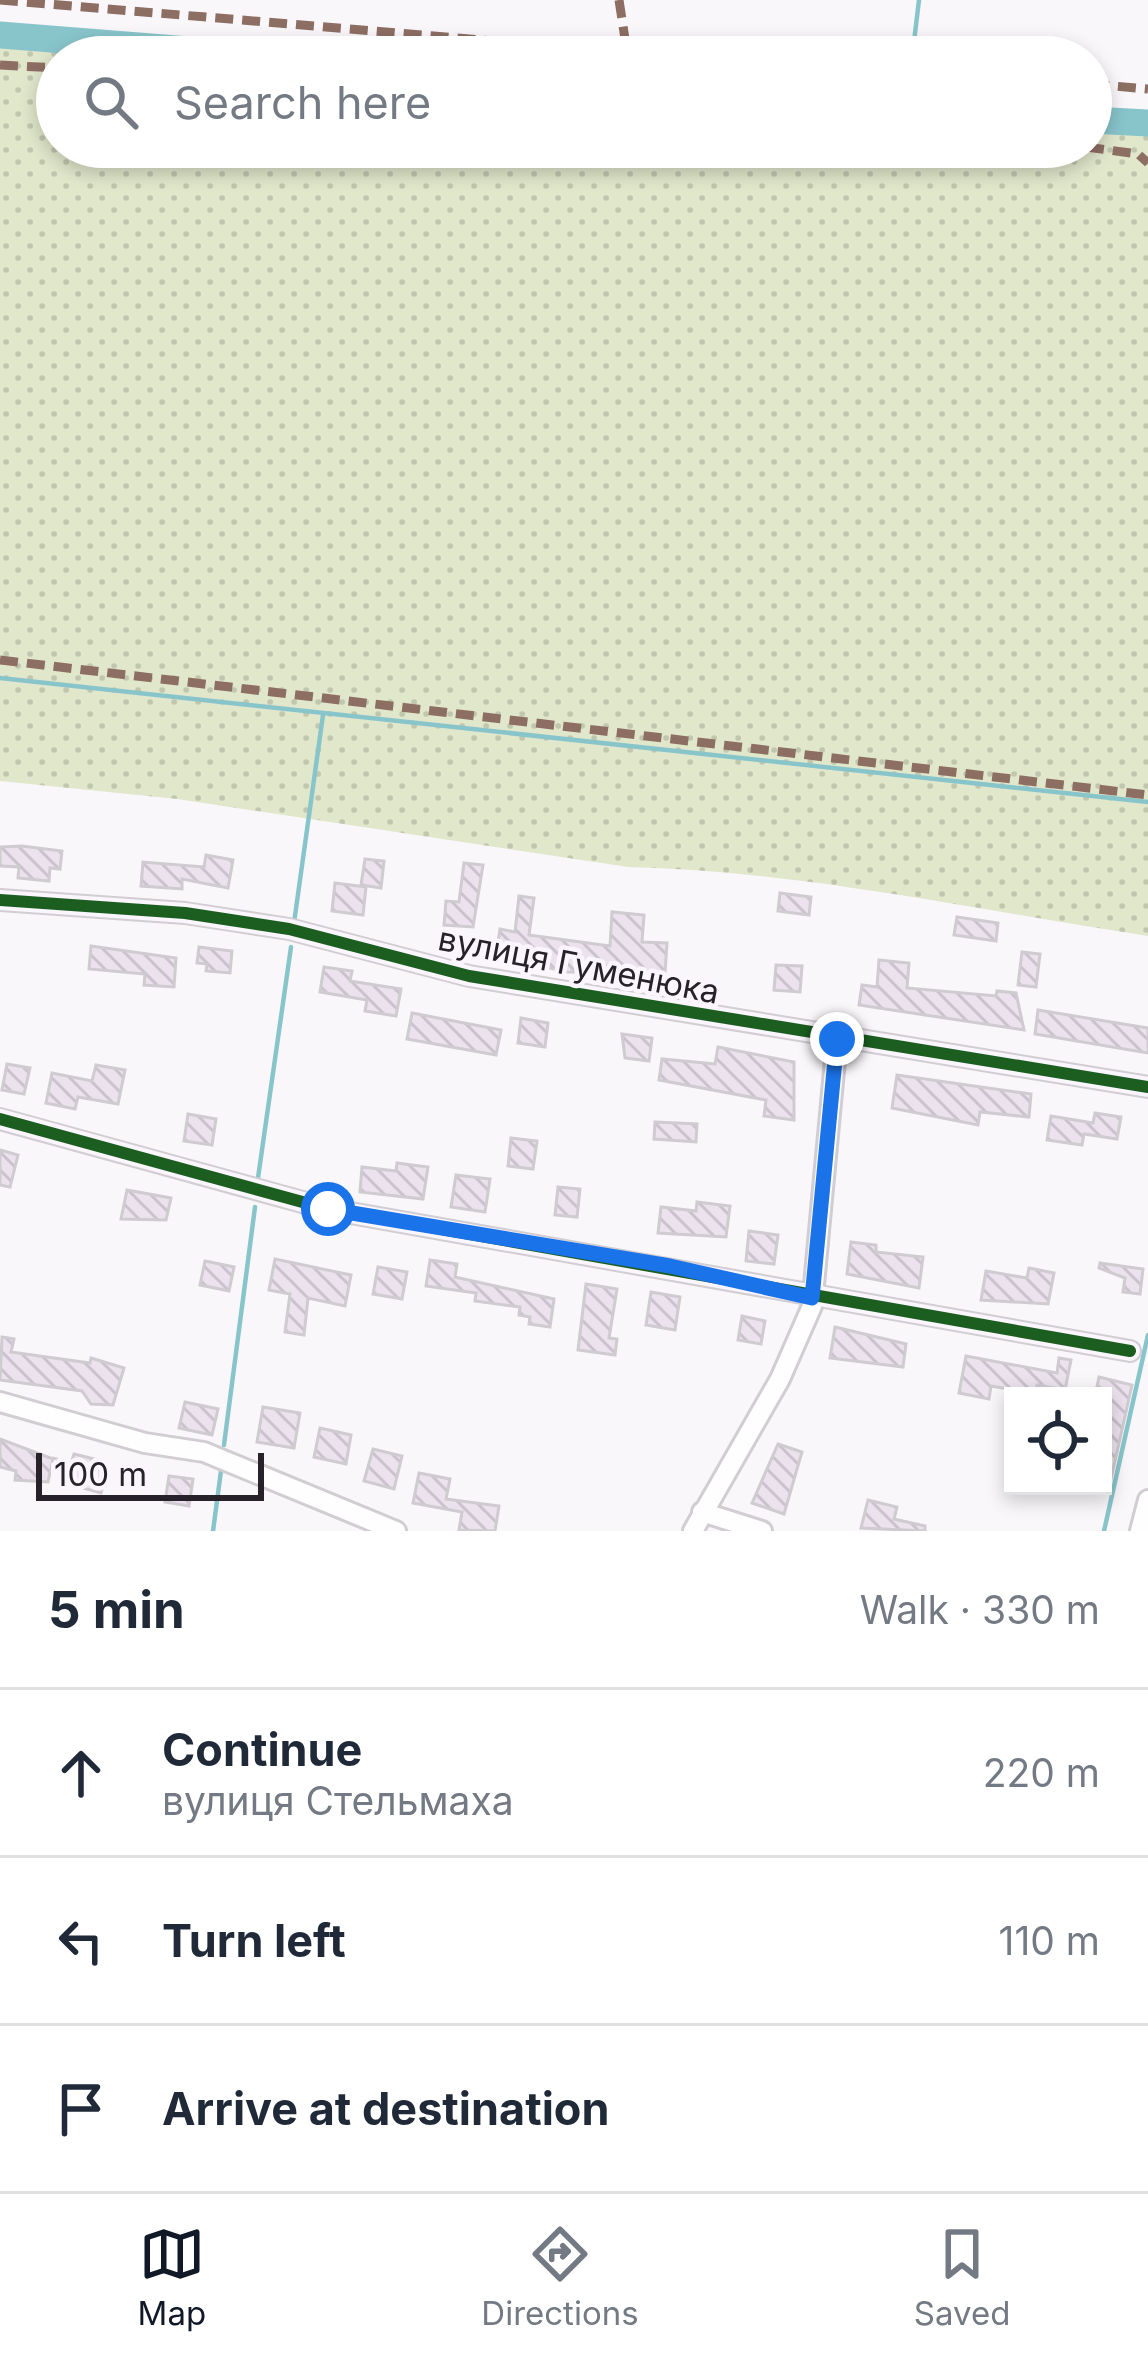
<!DOCTYPE html>
<meta charset="utf-8">
<style>
body{margin:0;font-family:Inter,sans-serif;background:#f2f2f3;color:#1f2937}
.controls{position:absolute;right:36px;bottom:36px;display:grid;overflow:hidden;border-radius:0px;box-shadow:0 6px 18px #0003}
.controls button{width:108px;height:108px;display:grid;place-items:center;padding:0;border:0;border-bottom:3px solid #e0e1e3;background:#fff;color:#1f2937;font:60px sans-serif}
.scale{position:absolute;left:36px;bottom:30px;width:228px;box-sizing:border-box;padding-left:12px;border:6px solid #272229;border-top:0;font-size:33px;line-height:42px;white-space:nowrap;color:#272229;-webkit-text-stroke:9px #fbf5fd;paint-order:stroke}
.stop{position:absolute;width:36px;height:36px;margin:-27px;border:9px solid #1a73e8;border-radius:50%;background:#fff}
.stop.end{background:#1a73e8;border-color:#fff;box-shadow:0 3px 12px #0008}
.list{margin:0;padding:0;list-style:none}
h2{display:flex;justify-content:space-between;align-items:center;height:156px;margin:0;padding:0 48px;font-size:51px}
h2 small{font-size:39px;font-weight:400;color:#747a83}
.list li{display:grid;grid-template-columns:78px 1fr auto;gap:36px;align-items:center;box-sizing:border-box;height:168px;padding:0 48px;border-top:3px solid #e0e1e3}
.list b{display:block;font-size:45px;white-space:nowrap}
.list p{margin:0;font-size:39px;white-space:nowrap;color:#747a83}
.list em{font-size:39px;font-style:normal;color:#747a83}
.icon{flex:none;width:66px;height:66px;fill:none;stroke:currentColor;stroke-width:2;stroke-linecap:round;stroke-linejoin:round}
.map{position:relative;flex:none;width:1148px;height:1531px;overflow:hidden}
.search{position:absolute;background:#fff;box-shadow:0 6px 18px #0003;left:36px;right:36px;top:36px;height:132px;display:flex;align-items:center;gap:30px;box-sizing:border-box;padding:0 42px;border-radius:66px;color:#747a83;font-size:45px}
.sheet{height:660px;background:#fff}
nav{display:flex;justify-content:space-around;align-items:center;box-sizing:border-box;height:168px;border-top:3px solid #e0e1e3;background:#fff;font-size:33px;color:#747a83}
nav a{display:grid;justify-items:center;gap:6px}
nav .on{color:#111827}
.map>svg:first-child{display:block}
.grass{fill:url(#grass-dots)}
.lines{fill:none;stroke-linecap:round;stroke-linejoin:round}
.stream{stroke:#88c5cb;stroke-width:4.5}
.river{stroke:#88c5cb;stroke-width:27}
.building{fill:url(#building-back-hatch);stroke:#cfcbd0;stroke-width:3}
.minor-casing{stroke:#d1cdd2;stroke-width:24}
.minor{stroke:#fefefe;stroke-width:18}
.quiet{stroke:#8d6e63;stroke-width:9;stroke-dasharray:18 9;stroke-linecap:butt}
.cycleway-casing{stroke:#fbf5fd;stroke-width:20}
.cycleway{stroke:#1b5e20;stroke-width:12}
.route{stroke:#1a73e8;stroke-width:15}
.labels{text-anchor:middle;stroke-width:9;stroke-linejoin:round;paint-order:stroke}
.street-label{font-size:33px;fill:#272229;stroke:#fbf5fd}
</style>
<div class="map">
<svg width="1148" height="1531" viewBox="0 0 1148 1531">
<defs>
<pattern id="grass-dots" width="8" height="8" patternUnits="userSpaceOnUse" patternTransform="scale(3)"><rect width="8" height="8" fill="#e1e7cb"/><path d="M2 2h.1M6 6h.1" fill="none" stroke="#c1c6ae" stroke-width="1.8" stroke-linecap="round"/></pattern>
<pattern id="building-back-hatch" width="6" height="6" patternUnits="userSpaceOnUse" patternTransform="scale(3)"><rect width="6" height="6" fill="#ebe2ee"/><path d="M-1 5l2 2M0 0l6 6M5-1l2 2" fill="none" stroke="#cac2cc"/></pattern>
</defs>
<rect width="100%" height="100%" fill="#faf7fb"/>
<!-- grass -->
<path class="grass" d="M 0,35 L 277,57 L 57,57 L 57,147 L 1091,147 L 1091,120 L 1148,123 L 1148,936 C 977,910 802,871 628,867 L 177,799 L 0,781 Z"/>
<g class="lines">
<!-- stream -->
<g class="stream">
<polyline points="913,50 919,0"/>
<polyline points="1146,123 1148,132"/>
<polyline points="0,678 1148,802"/>
<polyline points="294,923 323,715"/>
<polyline points="258,1178 291,947"/>
<polyline points="224,1445 255,1207"/>
<polyline points="213,1531 221,1471"/>
<polyline points="1104,1531 1148,1335"/>
</g>
<!-- river -->
<g class="river">
<polyline points="0,35 277,57"/>
<polyline points="1091,120 1148,123"/>
</g>
</g>
<!-- building -->
<g class="building">
<polygon points="22,846 62,851 60,869 50,868 49,881 18,878 19,867 0,866 0,847"/>
<polygon points="206,855 233,860 228,888 182,879 182,889 141,886 143,862 204,867"/>
<polygon points="365,859 384,861 381,888 361,885"/>
<polygon points="464,863 483,865 473,927 444,925 446,901 459,902"/>
<polygon points="335,883 366,887 363,915 332,911"/>
<polygon points="780,893 811,897 809,915 778,911"/>
<polygon points="519,896 534,898 529,935 610,946 612,912 644,915 642,942 667,943 665,973 566,972 496,955 500,929 515,932"/>
<polygon points="957,917 998,923 996,941 954,935"/>
<polygon points="91,946 176,958 174,987 144,985 145,974 89,969"/>
<polygon points="199,947 232,951 230,973 206,971 207,964 197,963"/>
<polygon points="1022,952 1040,954 1036,987 1018,985"/>
<polygon points="879,960 909,963 907,988 996,996 997,991 1016,993 1024,1030 859,1005 862,985 877,987"/>
<polygon points="776,965 802,966 800,992 774,990"/>
<polygon points="324,967 352,971 350,981 401,989 396,1016 365,1011 367,1000 320,992"/>
<polygon points="1038,1010 1148,1028 1148,1053 1035,1034"/>
<polygon points="412,1013 501,1030 496,1055 407,1039"/>
<polygon points="521,1018 548,1023 545,1047 518,1043"/>
<polygon points="622,1034 652,1038 649,1061 625,1058"/>
<polygon points="718,1047 794,1062 794,1120 764,1116 766,1100 659,1080 662,1059 715,1064"/>
<polygon points="7,1064 30,1068 24,1094 2,1090"/>
<polygon points="96,1065 125,1070 118,1104 78,1097 75,1109 46,1103 52,1073 92,1081"/>
<polygon points="897,1075 1031,1094 1029,1117 980,1112 978,1125 892,1108"/>
<polygon points="1095,1113 1121,1117 1117,1139 1084,1134 1082,1145 1047,1140 1051,1116 1093,1123"/>
<polygon points="188,1114 216,1119 212,1145 184,1141"/>
<polygon points="655,1122 697,1124 696,1142 654,1139"/>
<polygon points="511,1138 537,1141 533,1169 508,1166"/>
<polygon points="0,1150 18,1155 10,1187 0,1185"/>
<polygon points="397,1163 428,1167 423,1199 360,1192 362,1167 396,1171"/>
<polygon points="456,1175 490,1179 485,1212 451,1207"/>
<polygon points="558,1187 580,1189 577,1217 555,1215"/>
<polygon points="127,1190 171,1198 166,1220 121,1219"/>
<polygon points="697,1202 730,1206 726,1237 658,1233 661,1207 696,1211"/>
<polygon points="749,1231 778,1235 774,1264 746,1261"/>
<polygon points="851,1242 876,1245 876,1252 923,1257 919,1288 847,1274"/>
<polygon points="275,1259 351,1275 345,1306 308,1298 304,1335 285,1332 290,1294 269,1290"/>
<polygon points="430,1260 457,1264 455,1277 554,1299 550,1327 529,1324 530,1317 519,1315 520,1307 475,1301 476,1293 426,1286"/>
<polygon points="205,1261 234,1267 229,1291 200,1285"/>
<polygon points="1100,1263 1143,1269 1140,1294 1123,1292 1125,1278 1099,1268"/>
<polygon points="378,1267 407,1272 402,1299 373,1294"/>
<polygon points="1029,1268 1054,1273 1048,1304 981,1300 986,1271 1027,1278"/>
<polygon points="586,1284 617,1289 609,1338 617,1339 615,1355 578,1350"/>
<polygon points="651,1292 680,1297 675,1330 646,1325"/>
<polygon points="742,1316 765,1321 761,1344 738,1340"/>
<polygon points="835,1327 906,1344 903,1367 830,1358"/>
<polygon points="2,1337 14,1339 11,1352 90,1363 91,1358 124,1368 113,1405 91,1404 82,1391 0,1380"/>
<polygon points="966,1356 1057,1373 1059,1358 1071,1360 1065,1390 1037,1385 1036,1394 991,1386 989,1399 959,1393"/>
<polygon points="1099,1377 1132,1385 1108,1492 1103,1492 1103,1396 1095,1396"/>
<polygon points="185,1402 218,1409 212,1435 179,1428"/>
<polygon points="263,1407 300,1413 294,1448 257,1442"/>
<polygon points="320,1428 351,1435 346,1464 314,1457"/>
<polygon points="0,1439 53,1459 48,1482 15,1480 16,1471 0,1467"/>
<polygon points="778,1444 802,1452 784,1514 752,1503"/>
<polygon points="373,1449 402,1456 394,1489 364,1481"/>
<polygon points="74,1454 95,1459 93,1468 107,1472 101,1493 79,1487 56,1459 71,1463"/>
<polygon points="419,1473 450,1479 446,1499 499,1506 495,1531 459,1530 462,1512 413,1503"/>
<polygon points="169,1476 193,1479 189,1506 165,1502"/>
<polygon points="868,1500 897,1507 894,1519 925,1526 925,1531 861,1528"/>
</g>
<g class="lines">
<!-- minor casing -->
<g class="minor-casing">
<g id="minor">
<polyline points="0,900 185,913 289,929 469,976 1148,1087"/>
<polyline points="0,1119 328,1209 1130,1351"/>
<polyline points="0,1402 145,1443 204,1452 396,1531"/>
<polyline points="702,1512 762,1531"/>
<polyline points="693,1531 780,1379 812,1306 837,1039"/>
<polyline points="1140,1531 1148,1500"/>
</g>
</g>
<!-- minor -->
<use href="#minor" class="minor"/>
<!-- quiet -->
<g class="quiet">
<polyline points="0,0 627,52"/>
<polyline points="619,0 627,52 711,57"/>
<polyline points="0,65 57,68"/>
<polyline points="1091,84 1148,89"/>
<polyline points="1086,147 1138,154 1148,163"/>
<polyline points="0,660 1148,795"/>
</g>
<!-- cycleway casing -->
<g class="cycleway-casing">
<g id="cycleway">
<polyline points="0,900 185,913 289,929 469,976 1148,1087"/>
<polyline points="0,1119 328,1209 1130,1351"/>
</g>
</g>
<!-- cycleway -->
<use href="#cycleway" class="cycleway"/>
</g>
<g class="lines">
<!-- route -->
<polyline class="route" points="328,1209 670,1266 812,1298 837,1039"/>
</g>
<g class="labels">
<!-- street labels -->
<g class="street-label">
<text transform="translate(579 965) rotate(11)" y="12">вулиця Гуменюка</text>
</g>
</g>
</svg>
<div class="controls">
<button><svg class="icon" aria-label="locate" viewBox="0 0 24 24"><circle cx="12" cy="12" r="6"/><path d="M12 2v4M12 18v4M2 12h4M18 12h4"/></svg></button>
</div>
<div class="scale">100 m</div>
<div class="stop" style="left:328px;top:1209px"></div>
<div class="stop end" style="left:837px;top:1039px"></div>
<div class="search"><svg class="icon" aria-label="search" viewBox="0 0 24 24"><circle cx="10" cy="10" r="6"/><path d="M15 15l6 6"/></svg>Search here</div>
</div>
<section class="sheet">
<h2>5 min<small>Walk · 330 m</small></h2>
<ul class="list">
<li><svg class="icon" aria-label="ahead" viewBox="0 0 24 24"><path d="M12 20V5M6 11l6-6 6 6"/></svg><div><b>Continue</b><p>вулиця Стельмаха</p></div><em>220 m</em></li>
<li><svg class="icon" aria-label="left" viewBox="0 0 24 24"><path d="M17 20v-9H6M10 6l-5 5 5 5"/></svg><div><b>Turn left</b></div><em>110 m</em></li>
<li><svg class="icon" aria-label="arrive" viewBox="0 0 24 24"><path d="M6 21V4h12l-3 4 3 4H6"/></svg><div><b>Arrive at destination</b></div></li>
</ul>
</section>
<nav>
<a class="on"><svg class="icon" aria-label="map" viewBox="0 0 24 24"><path d="M3 6l6-2 6 2 6-2v14l-6 2-6-2-6 2zM9 4v14M15 6v14"/></svg>Map</a>
<a><svg class="icon" aria-label="directions" viewBox="0 0 24 24"><path d="M12 3l9 9-9 9-9-9zM9 14v-3h6M13 9l2 2-2 2"/></svg>Directions</a>
<a><svg class="icon" aria-label="saved" viewBox="0 0 24 24"><path d="M7 4h10v16l-5-4-5 4z"/></svg>Saved</a>
</nav>
